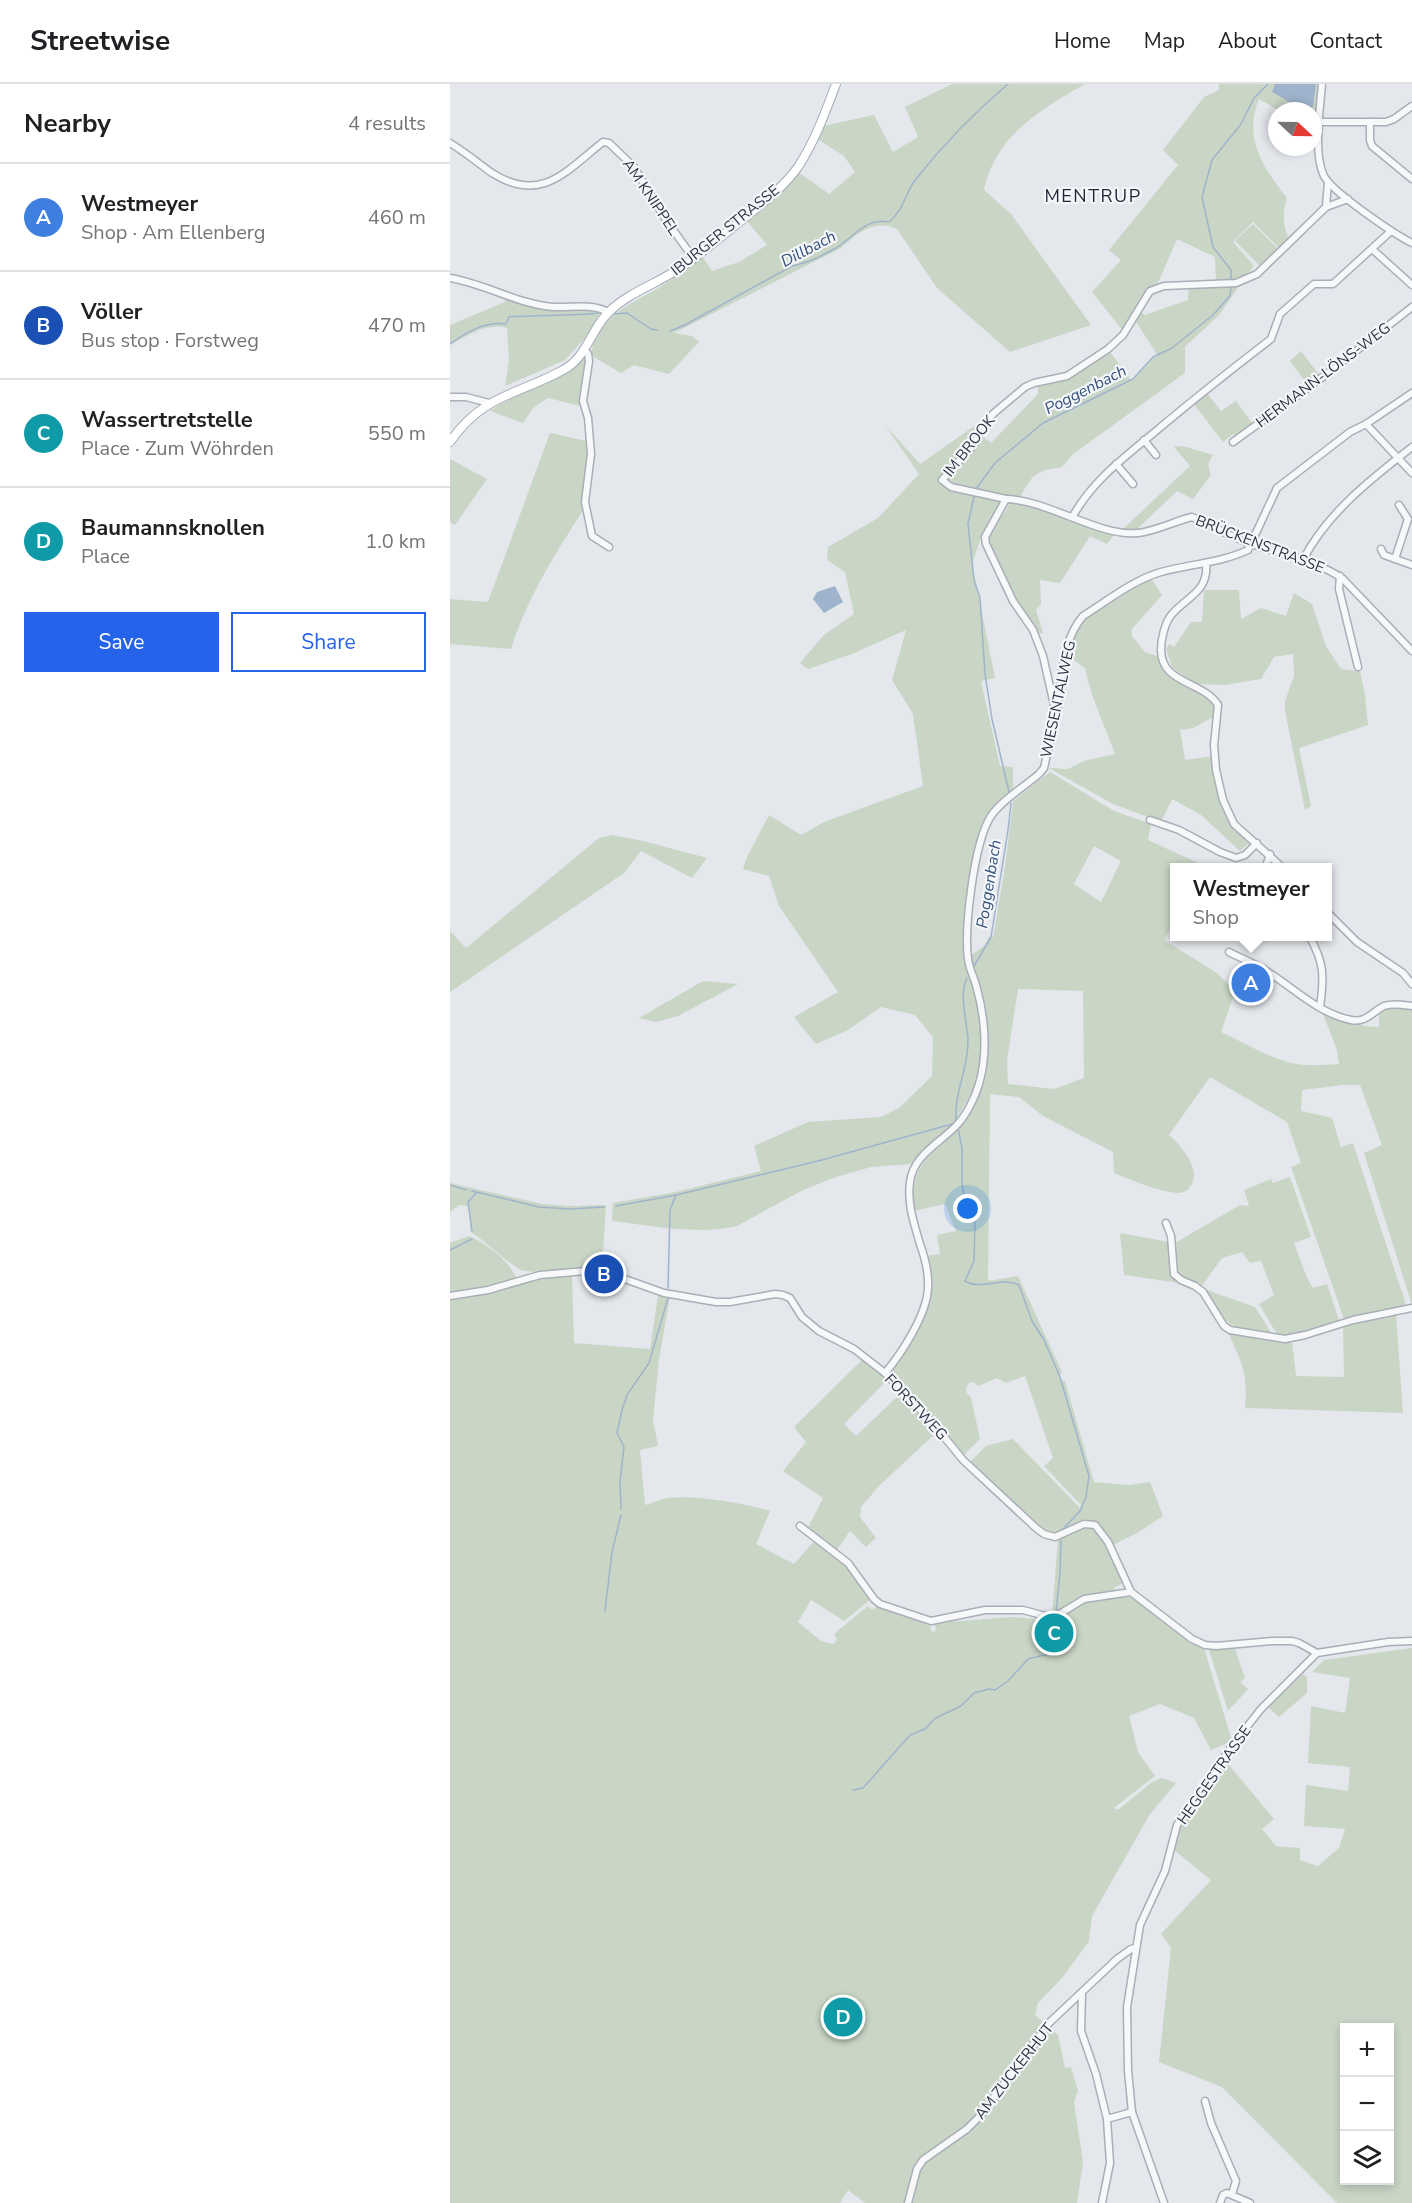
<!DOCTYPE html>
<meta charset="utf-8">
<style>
body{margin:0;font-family:"Nunito Sans",sans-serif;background:#f2f2f2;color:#202124}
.controls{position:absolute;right:18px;bottom:18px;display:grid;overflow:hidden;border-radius:0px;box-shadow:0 3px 9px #0003}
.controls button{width:54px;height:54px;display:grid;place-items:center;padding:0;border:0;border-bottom:2px solid #e0e0e0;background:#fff;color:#202124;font:30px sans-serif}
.compass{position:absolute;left:818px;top:18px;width:54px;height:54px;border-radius:50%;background:#fff;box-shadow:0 3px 9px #0003;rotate:112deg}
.you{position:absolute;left:518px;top:1125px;width:21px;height:21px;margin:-15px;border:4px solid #fff;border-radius:50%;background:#1a73e8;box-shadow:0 0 0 9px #1a73e833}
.badge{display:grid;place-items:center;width:39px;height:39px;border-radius:50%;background:#2563eb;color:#fff;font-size:20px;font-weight:700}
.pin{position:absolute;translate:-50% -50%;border:3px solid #fff;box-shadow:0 2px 6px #0006}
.popup{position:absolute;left:720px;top:779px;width:162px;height:78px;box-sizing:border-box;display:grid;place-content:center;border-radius:0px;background:#fff;filter:drop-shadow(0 2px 4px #0005);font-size:20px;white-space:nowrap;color:#757577}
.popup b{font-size:22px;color:#202124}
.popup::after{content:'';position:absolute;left:50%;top:100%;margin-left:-12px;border:12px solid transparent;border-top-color:#fff}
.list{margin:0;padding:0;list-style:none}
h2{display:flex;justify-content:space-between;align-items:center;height:78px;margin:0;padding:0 24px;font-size:26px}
h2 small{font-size:20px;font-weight:400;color:#757577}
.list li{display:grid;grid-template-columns:39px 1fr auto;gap:18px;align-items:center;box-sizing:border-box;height:108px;padding:0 24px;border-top:2px solid #e0e0e0}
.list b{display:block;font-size:22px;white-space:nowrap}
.list p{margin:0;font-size:20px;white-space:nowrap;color:#757577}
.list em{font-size:20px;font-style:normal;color:#757577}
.actions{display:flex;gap:12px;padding:18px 24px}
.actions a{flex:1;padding:14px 0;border:2px solid #2563eb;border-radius:0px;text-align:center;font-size:21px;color:#2563eb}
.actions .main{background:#2563eb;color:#fff}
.icon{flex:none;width:33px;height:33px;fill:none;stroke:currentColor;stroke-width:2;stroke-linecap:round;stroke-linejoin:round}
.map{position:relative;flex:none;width:962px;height:2119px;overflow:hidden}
header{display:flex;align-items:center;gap:36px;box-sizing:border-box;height:84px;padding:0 30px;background:#fff;border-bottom:2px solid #e0e0e0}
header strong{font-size:28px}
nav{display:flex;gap:33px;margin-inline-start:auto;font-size:21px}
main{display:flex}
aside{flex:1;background:#fff}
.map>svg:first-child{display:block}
.green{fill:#c9d6c5;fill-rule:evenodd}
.water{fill:#9fb4cc}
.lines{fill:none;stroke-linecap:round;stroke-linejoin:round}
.stream{stroke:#9fb4cc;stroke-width:1.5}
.minor-casing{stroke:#a9aeb7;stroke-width:9}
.major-casing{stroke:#a3abb8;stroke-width:10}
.minor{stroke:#f7f8fa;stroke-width:6}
.major{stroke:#fff;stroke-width:8}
.labels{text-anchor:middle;stroke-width:4.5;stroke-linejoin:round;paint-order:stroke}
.street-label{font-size:15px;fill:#2b3445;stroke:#f4f6f9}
.water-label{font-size:16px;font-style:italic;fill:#34527a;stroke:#f4f6f9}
.quarter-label{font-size:18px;letter-spacing:1.5px;fill:#1d2536;stroke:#f4f6f9}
</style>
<header>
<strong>Streetwise</strong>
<nav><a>Home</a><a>Map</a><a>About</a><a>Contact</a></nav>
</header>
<main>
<aside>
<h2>Nearby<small>4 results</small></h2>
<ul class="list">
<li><span class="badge" style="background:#3f7fe0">A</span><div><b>Westmeyer</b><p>Shop · Am Ellenberg</p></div><em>460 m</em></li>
<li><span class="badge" style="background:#1a4fb4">B</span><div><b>Völler</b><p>Bus stop · Forstweg</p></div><em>470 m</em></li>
<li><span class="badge" style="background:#0f9aa8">C</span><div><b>Wassertretstelle</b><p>Place · Zum Wöhrden</p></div><em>550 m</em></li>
<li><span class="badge" style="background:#0f9aa8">D</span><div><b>Baumannsknollen</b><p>Place</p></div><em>1.0 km</em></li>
</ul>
<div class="actions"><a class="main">Save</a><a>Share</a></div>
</aside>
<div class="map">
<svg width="962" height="2119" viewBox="0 0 962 2119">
<rect width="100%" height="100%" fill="#e4e7ec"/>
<!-- green -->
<g class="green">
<path d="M 502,0 L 639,0 L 635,0 C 591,25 545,52 534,106 L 561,130 L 641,241 L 560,268 L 487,204 L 447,145 C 425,135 408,148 391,164 L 224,249 L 242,252 L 249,258 L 219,290 L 184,281 L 171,289 L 142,272 C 141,234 184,219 210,203 C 225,194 238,183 252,172 L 262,187 L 289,178 L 317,161 L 296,136 L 348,88 L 379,110 L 405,88 L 394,72 L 367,55 L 373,42 L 424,31 L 443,68 L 468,53 L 455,23 Z"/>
<path d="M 769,0 L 869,0 L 867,37 L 863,36 L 863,27 L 830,27 L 809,15 C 793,55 813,83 837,114 C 832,130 833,141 839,156 L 830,165 L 803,138 L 783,158 L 804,182 C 795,196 781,196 766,197 L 765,173 L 727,155 L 707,201 C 690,210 684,231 673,247 L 642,208 L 671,176 L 659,166 L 728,81 L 713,66 L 754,13 L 769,6 Z"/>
<polygon points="803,140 828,165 810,182 785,157"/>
<path d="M 789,202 L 769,231 L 735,263 L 735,289 L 622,371 L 612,383 C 583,388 584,389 569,415 C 549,413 514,407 498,395 L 523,366 L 532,352 L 541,359 L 588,310 L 588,301 L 618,295 L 660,268 L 682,297 L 703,274 L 708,272 L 685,236 L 689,228 L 695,231 L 738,216 L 739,204 Z"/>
<path d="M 56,214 L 84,224 L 146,225 L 151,227 L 135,254 L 115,276 L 55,302 L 59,276 L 57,244 C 37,238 17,252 0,261 L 0,241 L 55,218 Z"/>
<polygon points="851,267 869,291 857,300 840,277"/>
<path d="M 135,271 C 141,286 128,305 131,322 L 98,314 L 83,324 L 73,339 L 40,327 C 71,305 111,300 135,271 Z"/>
<polygon points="757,309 771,327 786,317 802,339 788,352 783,350 773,358 743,319"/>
<path d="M 533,336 L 534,337 L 518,362 L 489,395 L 499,405 L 551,417 L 551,421 L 531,454 L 522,479 L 545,594 L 531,597 L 550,682 L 563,683 L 563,708 L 540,729 L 516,825 L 521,871 L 534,862 L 539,853 L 543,853 L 554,789 L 563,717 L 600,688 L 664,727 L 701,740 L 698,756 L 757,783 L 724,784 L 724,839 L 714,856 L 767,889 L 785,907 L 771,948 C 795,959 820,975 846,980 C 860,982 875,981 889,980 L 887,966 L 873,930 L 915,942 L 929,943 L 929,928 C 940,921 950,922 962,925 L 962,1221 L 914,1069 L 932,1061 L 910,1001 L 893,1001 L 852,1006 L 851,1027 L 882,1034 L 891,1063 L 903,1059 L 956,1221 L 897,1236 L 894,1235 L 841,1083 L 851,1079 L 837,1038 L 760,993 L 719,1051 C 731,1061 753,1087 740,1103 C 737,1107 733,1109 728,1109 C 706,1107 684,1097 664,1089 L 663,1068 L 593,1032 L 569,1013 L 540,1010 L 538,1197 L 568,1192 L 612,1288 L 610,1291 L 611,1296 L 615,1297 L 644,1398 L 679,1401 L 700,1398 L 713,1432 L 687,1449 L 661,1462 L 646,1440 L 606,1450 L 596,1448 L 519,1379 L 536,1362 L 563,1355 L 630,1424 L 631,1421 L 594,1382 L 603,1374 L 575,1292 L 556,1299 L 547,1294 L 528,1302 L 523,1298 L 519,1299 L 516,1305 L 517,1310 L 521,1313 L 530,1355 L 513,1372 L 485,1336 L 440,1289 C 456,1267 479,1231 482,1205 C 484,1194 480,1183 477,1172 L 490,1170 L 487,1151 L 506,1147 L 495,1120 L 464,1127 L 463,1106 L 468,1087 L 478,1072 L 512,1040 L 532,1004 L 526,1002 L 501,1043 L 462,1080 L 421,1083 L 386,1093 L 353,1106 L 287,1142 C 247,1151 202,1142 162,1137 L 163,1119 L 226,1108 L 311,1087 L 304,1062 L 358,1038 L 431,1033 L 449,1024 L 482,992 L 483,953 L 465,931 L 431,923 L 398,946 L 366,960 L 344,933 L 388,908 L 329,822 L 319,792 L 293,785 L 296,775 L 319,731 L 351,751 L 374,738 L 473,702 L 463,630 L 442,596 L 456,546 L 402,570 L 358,585 L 350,579 L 374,551 L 404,530 L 395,488 L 377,476 L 378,463 L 428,434 L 469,390 L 435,341 L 470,380 ZM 644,762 L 671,777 L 651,818 L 624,800 ZM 568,905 L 633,907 L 634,994 L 604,1005 L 558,1000 L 557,976 Z"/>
<path d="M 100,349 L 137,357 L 138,370 L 132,419 L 134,425 C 105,470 77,514 61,565 L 0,560 L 0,515 L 38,518 Z"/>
<path d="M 733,362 L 763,371 C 758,378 757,382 761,391 L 743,415 L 727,407 L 685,447 L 673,445 L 740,382 L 724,363 Z"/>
<polygon points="0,375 37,395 5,441 0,438"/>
<polygon points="561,418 627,435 666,448 657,460 640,452 610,499 590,496 591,520 586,526 593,549 587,550 585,544 565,515 539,462 539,453"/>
<path d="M 701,494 L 712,511 L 682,545 L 682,552 L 695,568 L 707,572 L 720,592 L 762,616 L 766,622 L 767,631 L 743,644 L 730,646 L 735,676 L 764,672 L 770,716 L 800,758 L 790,767 L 751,731 L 722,715 L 711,738 L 663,720 L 599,684 L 618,685 L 634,677 L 665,670 C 655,642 641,614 635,584 L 619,573 C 622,558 625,546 636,534 Z"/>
<polygon points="754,506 789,506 791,535 811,524 836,532 844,509 862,520 876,562 891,585 910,587 915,611 918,641 849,664 861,722 855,726 835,627 835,617 844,592 843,570 824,573 811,595 775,601 745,600 722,583 716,565 719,560 724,563 741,538 752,538"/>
<polygon points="162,751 193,757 257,774 242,794 191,767 174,789 0,908 0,847 16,864 149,754"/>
<polygon points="253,897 288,900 228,932 206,938 189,934"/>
<polygon points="840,1093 861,1153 844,1159 857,1194 863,1204 877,1200 889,1236 887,1239 836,1253 828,1252 809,1220 824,1211 811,1177 800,1179 792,1168 772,1174 751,1203 733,1195 726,1188 725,1159 790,1121 799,1122 794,1106 821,1095 823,1099"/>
<path d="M 0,1099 L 92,1120 L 120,1122 L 156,1121 L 152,1183 C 134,1184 82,1192 69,1185 C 54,1176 38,1159 21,1148 L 18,1122 L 9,1121 L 0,1128 Z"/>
<polygon points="670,1149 719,1158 722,1191 730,1199 674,1191"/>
<path d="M 19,1152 C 39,1161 62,1178 68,1199 L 86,1194 L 122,1191 L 124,1259 L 200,1265 L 208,1211 L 220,1213 L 209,1275 L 203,1336 L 208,1362 L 190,1366 L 195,1421 C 203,1419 210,1415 218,1414 C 247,1411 292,1419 320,1427 L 306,1460 L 344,1480 L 365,1456 L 397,1480 L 421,1513 L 420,1516 L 394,1537 L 361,1516 L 348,1538 L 371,1557 L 384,1560 L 387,1555 L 384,1550 L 418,1522 L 422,1526 L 428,1522 L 479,1541 L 482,1548 L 486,1547 L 485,1539 L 563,1533 L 605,1537 L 627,1522 L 640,1517 L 676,1512 L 689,1517 L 741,1560 L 754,1564 L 782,1657 L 761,1666 L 744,1634 L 710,1620 L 679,1632 L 688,1668 L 705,1692 L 664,1724 L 668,1726 L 702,1698 L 712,1694 L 726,1699 L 700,1730 L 642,1832 L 639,1857 L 612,1894 L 588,1919 L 585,1931 L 608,1951 L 615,1984 L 621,1983 L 628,2007 L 624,2018 L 633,2078 L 627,2119 L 415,2119 L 398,2106 L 390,2119 L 0,2119 L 0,1159 Z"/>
<path d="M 754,1205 L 805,1223 L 822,1250 C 775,1242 779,1244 754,1205 Z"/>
<path d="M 946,1229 L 953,1329 L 795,1324 C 798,1288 792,1280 778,1248 L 836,1258 L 842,1257 L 846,1292 L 894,1293 L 893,1241 Z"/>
<polygon points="414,1274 438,1295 394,1340 406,1352 451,1309 488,1347 429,1402 411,1423 410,1433 426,1454 416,1463 400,1447 386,1467 357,1446 373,1414 333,1387 356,1358 344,1343"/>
<polygon points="642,1443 652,1452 673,1499 664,1504 665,1508 625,1516 602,1531 608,1456 633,1444"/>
<polygon points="784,1562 795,1594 790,1598 798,1605 778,1627 758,1563"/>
<path d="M 962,1564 L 962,2119 L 887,2119 L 772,2003 L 709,1978 L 721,1864 L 711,1850 L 761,1796 L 724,1766 L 732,1738 L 775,1676 L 824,1735 L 812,1745 L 826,1762 L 850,1764 L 850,1776 L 868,1782 L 889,1764 L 895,1745 L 854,1742 L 856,1701 L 898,1707 L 900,1683 L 858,1679 L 861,1622 L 895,1629 L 900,1594 L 862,1588 L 874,1576 ZM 894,1944 L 940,1944 L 940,2096 L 894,2096 Z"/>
<polygon points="853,1590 857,1593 857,1609 829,1633 818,1623"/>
</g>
<!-- water -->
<g class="water">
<polygon points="825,0 866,0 863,22 859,26 850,24 822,8"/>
<polygon points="385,502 393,518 374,529 363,515 367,508"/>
</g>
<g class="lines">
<!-- stream -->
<g class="stream">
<polyline points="781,196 781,186 763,163 752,113 762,76 791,40 804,14 818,0"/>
<polyline points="162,230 177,229 201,245 207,246"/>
<path d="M 220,247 L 235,241 L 342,182 C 358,179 372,172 386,164 C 404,153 416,133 439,138 C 454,126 455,109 466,95 C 493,61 525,28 558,0"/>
<path d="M 0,260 C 17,248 35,237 56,240 L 59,233 C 89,231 119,232 149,229"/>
<polyline points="526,405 545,379 593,339 683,295 703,273 722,264 763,231 780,212 781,204"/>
<polyline points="524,413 518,440 524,496 530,514 535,590 542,635 559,708"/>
<polyline points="524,882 541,853 558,746 561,719"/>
<path d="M 506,1037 C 504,1008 518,986 518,958 C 518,938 508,913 517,894"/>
<path d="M 508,1044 L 512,1064 L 512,1100 L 516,1121 L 523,1131 L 525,1140 L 524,1177 L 515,1197 C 532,1207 552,1192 569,1201 L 582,1237 L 594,1256 L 610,1293 L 639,1392 L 636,1413 L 630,1427 L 612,1446"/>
<polyline points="0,1101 16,1106"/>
<polyline points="22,1107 89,1123 121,1125 154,1123"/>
<polyline points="166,1122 226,1111 368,1077 506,1039"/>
<polyline points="22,1147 18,1118 26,1109"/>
<polyline points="0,1166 22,1155"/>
<polyline points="218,1204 220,1126 226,1111"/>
<polyline points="171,1425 170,1398 174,1363 167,1349 172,1326 177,1311 199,1279 218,1214"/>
<polyline points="155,1527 162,1468 171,1431"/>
<polyline points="606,1528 610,1489 611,1456"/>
<polyline points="403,1706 413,1704 460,1651 475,1645 484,1635 511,1622 524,1609 539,1605 545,1606 558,1597 578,1575 599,1570 606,1561 608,1537"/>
</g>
<!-- minor casing -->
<g class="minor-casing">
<g id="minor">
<path d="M 872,0 C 870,25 863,70 874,92 C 882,108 944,150 962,159"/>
<polyline points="870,38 936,38 944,35 962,22"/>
<polyline points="920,38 920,56 922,62 962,95"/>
<path d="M 0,59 C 15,68 28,79 42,89 C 91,120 115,88 153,58 L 159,59 L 184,83 L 216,136 L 244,175"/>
<polyline points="876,123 878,98"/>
<polyline points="922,165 962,201"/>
<path d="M 0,194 C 36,200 67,220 103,223 C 122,224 141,219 158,228"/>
<polyline points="135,266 138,270 139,277 133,317 138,334 141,370 135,418 142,452 159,463"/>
<polyline points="0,313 16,313 39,319"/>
<polyline points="916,340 962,389"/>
<polyline points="694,356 706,371"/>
<polyline points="783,358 874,292 962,223"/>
<polyline points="666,380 683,400"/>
<path d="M 556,415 C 598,416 649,453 688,449 C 706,447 725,437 742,433 C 762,442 781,453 802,460 C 832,471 866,476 893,495 L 962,567"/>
<path d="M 623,432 C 643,396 675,373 706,347 C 744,315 782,285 821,255 L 830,230 L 864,200 L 883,200 L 940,148"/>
<polyline points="931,465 934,471 962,481"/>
<polyline points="945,475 958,435 949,421"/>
<path d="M 853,476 C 876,430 922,394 962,363"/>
<path d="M 756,479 C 759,507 738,512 722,530 C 715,538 711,555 711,566 C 711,600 753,597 768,621 L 764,661 L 766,686 L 773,716 L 784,740 L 833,784"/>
<polyline points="890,492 889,505 908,583"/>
<polyline points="605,625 593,572 583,546 563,517 536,460 535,453 556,415 501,403 492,396 521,364 536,338 544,329 575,303 584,299 617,292 658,265 673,251 700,207 714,202 786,199 807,190 876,123 898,115"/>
<polyline points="700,736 729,746 770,768 786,774 795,771 807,759"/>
<polyline points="820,770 817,779 820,784"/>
<polyline points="878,829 907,858 953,889 962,900"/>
<path d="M 859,852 C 875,879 874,894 870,923"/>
<path d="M 779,868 C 790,874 802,878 813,885 C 842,902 867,929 901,936 C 916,939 922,928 934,922 C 943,919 953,921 962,922"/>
<polyline points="716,1139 721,1152 724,1190 731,1196 745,1202 753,1208 774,1242 780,1246 835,1255 855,1251 903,1236 962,1224"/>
<polyline points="0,1212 38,1206 90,1191 136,1187 155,1188 214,1209 266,1218 280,1218 325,1210 333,1211 340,1214 352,1233 369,1247 404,1265 435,1289 482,1338 513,1376 586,1444 594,1450 605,1453 634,1440 645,1441 658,1458 681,1508 742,1555 755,1561 766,1562 823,1557 842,1557 849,1559 867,1569"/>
<path d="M 435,1289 C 452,1269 477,1230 478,1204 C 479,1189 475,1174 470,1160 C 464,1139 457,1120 460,1098 C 463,1072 488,1060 505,1043 C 516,1032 525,1014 529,1000 C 538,970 535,934 527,905 C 525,895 519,885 518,875 C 514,844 524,758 541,732 C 553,715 574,703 589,690 L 594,684 C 598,666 602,648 606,629 C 613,597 610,559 633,532 C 657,517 683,496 711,488 C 740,480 770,479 798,466 L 827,404 L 900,348 L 916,340 L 962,309"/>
<polyline points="350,1442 398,1479 424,1515 430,1520 481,1537 535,1526 573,1526 603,1534 634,1515 681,1508"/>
<polyline points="632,1910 631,1947 646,1990 657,2035 660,2079 652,2119"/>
<polyline points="755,2017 761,2039 786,2097 782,2110"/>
<polyline points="657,2035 682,2028"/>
<polyline points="458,2119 467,2085 473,2076 517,2045 530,2032 599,1939 667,1875 681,1865 685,1864"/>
<polyline points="714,2119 682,2028 678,1987 677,1923 690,1841 715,1787 727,1741 784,1659 811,1625 867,1569 938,1558 962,1557"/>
<polyline points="770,2119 773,2111 777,2109 800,2119"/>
</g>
</g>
<!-- major casing -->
<g class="major-casing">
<path id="major" d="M 0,358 C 33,310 68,311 113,286 C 138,273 141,243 161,226 C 179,209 205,200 227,186 C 250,171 270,153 292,136 C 311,120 333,104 348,83 C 365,57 375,29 386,0"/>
</g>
<!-- minor -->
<use href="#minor" class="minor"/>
<!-- major -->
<use href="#major" class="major"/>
</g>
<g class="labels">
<!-- street labels -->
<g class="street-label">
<text transform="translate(201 113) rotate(56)" y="5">AM KNIPPEL</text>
<text transform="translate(275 146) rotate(-39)" y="5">IBURGER STRASSE</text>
<text transform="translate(873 291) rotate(-37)" y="5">HERMANN-LÖNS-WEG</text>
<text transform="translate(519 362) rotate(-52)" y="5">IM BROOK</text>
<text transform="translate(810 460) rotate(21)" y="5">BRÜCKENSTRASSE</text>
<text transform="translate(608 615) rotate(-78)" y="5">WIESENTALWEG</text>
<text transform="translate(466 1323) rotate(47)" y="5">FORSTWEG</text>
<text transform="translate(764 1691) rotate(-55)" y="5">HEGGESTRASSE</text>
<text transform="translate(564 1987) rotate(-52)" y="5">AM ZUCKERHUT</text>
</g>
<!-- water labels -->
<g class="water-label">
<text transform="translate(358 164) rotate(-28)" y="6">Dillbach</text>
<text transform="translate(635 305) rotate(-27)" y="6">Poggenbach</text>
<text transform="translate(538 800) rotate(-81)" y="6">Poggenbach</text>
</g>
<!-- quarter labels -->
<g class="quarter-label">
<text x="643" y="118">MENTRUP</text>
</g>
</g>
</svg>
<div class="controls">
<button>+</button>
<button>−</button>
<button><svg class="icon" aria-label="layers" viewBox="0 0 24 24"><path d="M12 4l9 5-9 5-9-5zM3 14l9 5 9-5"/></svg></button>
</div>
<svg class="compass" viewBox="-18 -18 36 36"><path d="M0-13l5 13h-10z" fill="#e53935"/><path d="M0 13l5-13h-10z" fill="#757577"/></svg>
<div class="you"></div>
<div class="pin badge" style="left:801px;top:899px;background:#3f7fe0">A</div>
<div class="popup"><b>Westmeyer</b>Shop</div>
<div class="pin badge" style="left:154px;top:1190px;background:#1a4fb4">B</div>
<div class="pin badge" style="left:604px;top:1549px;background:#0f9aa8">C</div>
<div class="pin badge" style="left:393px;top:1933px;background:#0f9aa8">D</div>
</div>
</main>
